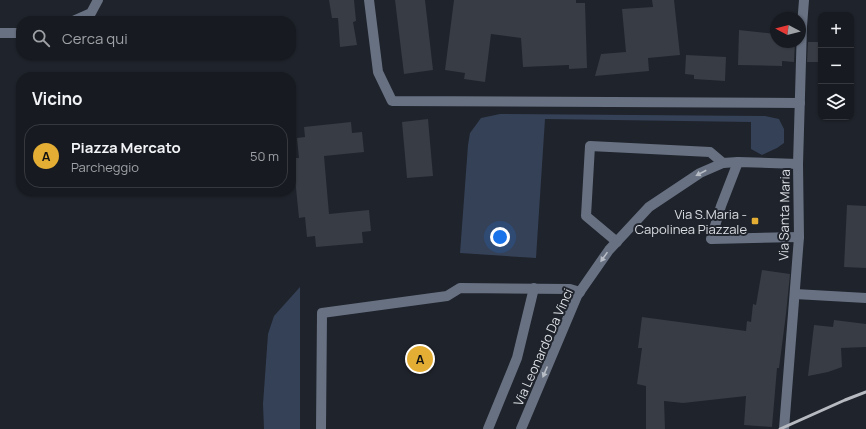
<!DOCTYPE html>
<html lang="it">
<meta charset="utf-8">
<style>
body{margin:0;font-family:Manrope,sans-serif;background:#202329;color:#f1f3f6}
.controls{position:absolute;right:12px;top:12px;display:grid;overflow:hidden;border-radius:8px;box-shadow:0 1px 3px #0004}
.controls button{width:36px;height:36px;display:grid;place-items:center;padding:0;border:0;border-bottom:1px solid #36383e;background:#171a20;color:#f1f3f6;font:20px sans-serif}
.compass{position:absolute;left:770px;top:12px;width:36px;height:36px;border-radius:50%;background:#171a20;box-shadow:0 1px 3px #0004;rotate:277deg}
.you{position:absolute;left:500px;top:237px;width:14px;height:14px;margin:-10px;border:3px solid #fff;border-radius:50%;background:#1a73e8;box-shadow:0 0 0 6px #1a73e833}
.badge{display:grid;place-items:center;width:26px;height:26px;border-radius:50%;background:#e4ae35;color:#111;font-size:13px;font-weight:700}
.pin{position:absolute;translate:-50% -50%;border:2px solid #fff;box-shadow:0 1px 4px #0006}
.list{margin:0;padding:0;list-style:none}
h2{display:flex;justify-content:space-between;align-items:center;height:52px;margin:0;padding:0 16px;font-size:17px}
h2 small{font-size:13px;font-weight:400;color:#9ea1a5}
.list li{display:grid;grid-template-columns:26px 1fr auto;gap:12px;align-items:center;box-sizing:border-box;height:64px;margin:0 8px 8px;padding:0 8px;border:1px solid #36383e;border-radius:16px}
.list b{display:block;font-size:15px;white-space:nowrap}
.list p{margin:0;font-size:13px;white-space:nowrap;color:#9ea1a5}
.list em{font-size:13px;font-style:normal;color:#9ea1a5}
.icon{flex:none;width:22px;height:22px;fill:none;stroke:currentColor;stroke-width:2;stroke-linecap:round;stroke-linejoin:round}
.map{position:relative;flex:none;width:866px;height:429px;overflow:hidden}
.search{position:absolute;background:#171a20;box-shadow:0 1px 3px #0004;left:16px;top:16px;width:280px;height:44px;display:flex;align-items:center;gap:10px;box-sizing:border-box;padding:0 14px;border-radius:16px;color:#9ea1a5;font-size:15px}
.panel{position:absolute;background:#171a20;box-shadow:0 1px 3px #0004;left:16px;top:72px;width:280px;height:124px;border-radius:16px}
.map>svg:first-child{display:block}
.green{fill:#354157}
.building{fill:#383c44}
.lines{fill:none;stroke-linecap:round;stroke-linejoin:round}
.minor{stroke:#687182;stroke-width:10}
.rail{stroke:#b7bac0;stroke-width:3}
.oneway{fill:#b8bdc5}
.poi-dot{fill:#e4ae35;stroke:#1f232b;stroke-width:1.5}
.labels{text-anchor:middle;stroke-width:4;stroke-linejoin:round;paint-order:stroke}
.poi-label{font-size:13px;fill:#dadde2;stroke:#1f232b;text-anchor:end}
.street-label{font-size:13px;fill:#dadde2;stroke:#1f232b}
</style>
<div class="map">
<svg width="866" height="429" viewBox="0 0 866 429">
<rect width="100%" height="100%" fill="#1f232b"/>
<!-- green -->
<g class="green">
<polygon points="500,114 765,116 779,119 784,129 784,143 777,148 762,155 751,149 751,122 545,119 536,258 460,253 468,145 470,133 481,118"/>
<polygon points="300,287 300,429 264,429 263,404 268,334 274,316"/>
</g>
<!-- building -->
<g class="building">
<polygon points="329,0 354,0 356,21 353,22 357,45 340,47 338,18 332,18"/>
<polygon points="395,0 425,0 433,70 404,74"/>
<polygon points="454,0 576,0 576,3 585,3 587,68 569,69 569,65 523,67 521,38 491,34 485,82 464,79 465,73 445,70"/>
<polygon points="652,0 674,0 680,55 648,58 649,71 595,76 601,54 626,52 622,9 653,7"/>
<polygon points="739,30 776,34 776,42 795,42 794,62 782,61 782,66 738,65"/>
<polygon points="808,42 821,42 821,62 807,62"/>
<polygon points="686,55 726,57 725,81 694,79 694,75 685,74"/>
<polygon points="428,119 433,176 407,178 402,122"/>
<polygon points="351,122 352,133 362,132 364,152 324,156 329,214 369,210 371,231 362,232 363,243 316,247 315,236 307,237 305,217 299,218 293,158 299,158 297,138 305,137 304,127"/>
<polygon points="847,205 866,206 866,268 844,267"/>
<polygon points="762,270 790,274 786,314 779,368 777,368 772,427 744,425 746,396 683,403 664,401 665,429 646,429 646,386 637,384 642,348 638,348 642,317 746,331 747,321 751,322 753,304 756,305"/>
<polygon points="834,320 866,324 866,347 841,348 842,367 828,372 808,376 814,325 833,327"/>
</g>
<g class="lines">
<!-- minor -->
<g class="minor">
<polyline points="369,0 378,72 392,101 800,103"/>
<polyline points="73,21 91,13 98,0"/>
<polyline points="0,33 21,33"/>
<polyline points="738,162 721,206 711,239 799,237"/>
<polyline points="617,242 586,216 590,146 710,152 723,163"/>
<polyline points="795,294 866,298"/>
<polyline points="321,429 322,313 447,296 460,288 570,289 580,292"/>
<polyline points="488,429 517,358 534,288"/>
<polyline points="521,429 577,296 609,250 649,207 700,173 723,163 738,162 798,164"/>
<polyline points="784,429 799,237 798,164 802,26 804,0"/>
</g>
<!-- rail -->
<polyline class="rail" points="780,429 845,400 866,392"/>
</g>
<!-- one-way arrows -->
<defs><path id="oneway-solid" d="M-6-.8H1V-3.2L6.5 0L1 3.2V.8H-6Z"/></defs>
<g class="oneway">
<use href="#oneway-solid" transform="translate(701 173) rotate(152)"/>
<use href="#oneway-solid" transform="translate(604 257) rotate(125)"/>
<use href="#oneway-solid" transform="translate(545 372) rotate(113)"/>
</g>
<!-- markers -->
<rect class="poi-dot" x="751" y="217" width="8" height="8" rx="2"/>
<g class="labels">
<!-- poi labels -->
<g class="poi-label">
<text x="747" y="219">Via S.Maria -<tspan x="747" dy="15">Capolinea Piazzale</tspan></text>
</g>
<!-- street labels -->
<g class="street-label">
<text transform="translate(784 215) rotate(-89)" y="5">Via Santa Maria</text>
<text transform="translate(543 347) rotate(-66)" y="5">Via Leonardo Da Vinci</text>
</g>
</g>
</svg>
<div class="controls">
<button>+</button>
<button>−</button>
<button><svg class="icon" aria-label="layers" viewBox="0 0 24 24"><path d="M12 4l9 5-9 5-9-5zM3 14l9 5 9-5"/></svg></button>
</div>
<svg class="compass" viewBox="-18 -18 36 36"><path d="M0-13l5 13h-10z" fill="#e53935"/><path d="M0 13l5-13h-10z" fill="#9ea1a5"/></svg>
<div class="you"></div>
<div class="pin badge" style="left:420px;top:359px">A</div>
<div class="search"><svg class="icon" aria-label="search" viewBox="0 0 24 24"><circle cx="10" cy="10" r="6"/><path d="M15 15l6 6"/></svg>Cerca qui</div>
<section class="panel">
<h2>Vicino<small></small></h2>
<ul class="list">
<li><span class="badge">A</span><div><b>Piazza Mercato</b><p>Parcheggio</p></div><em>50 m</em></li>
</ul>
</section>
</div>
